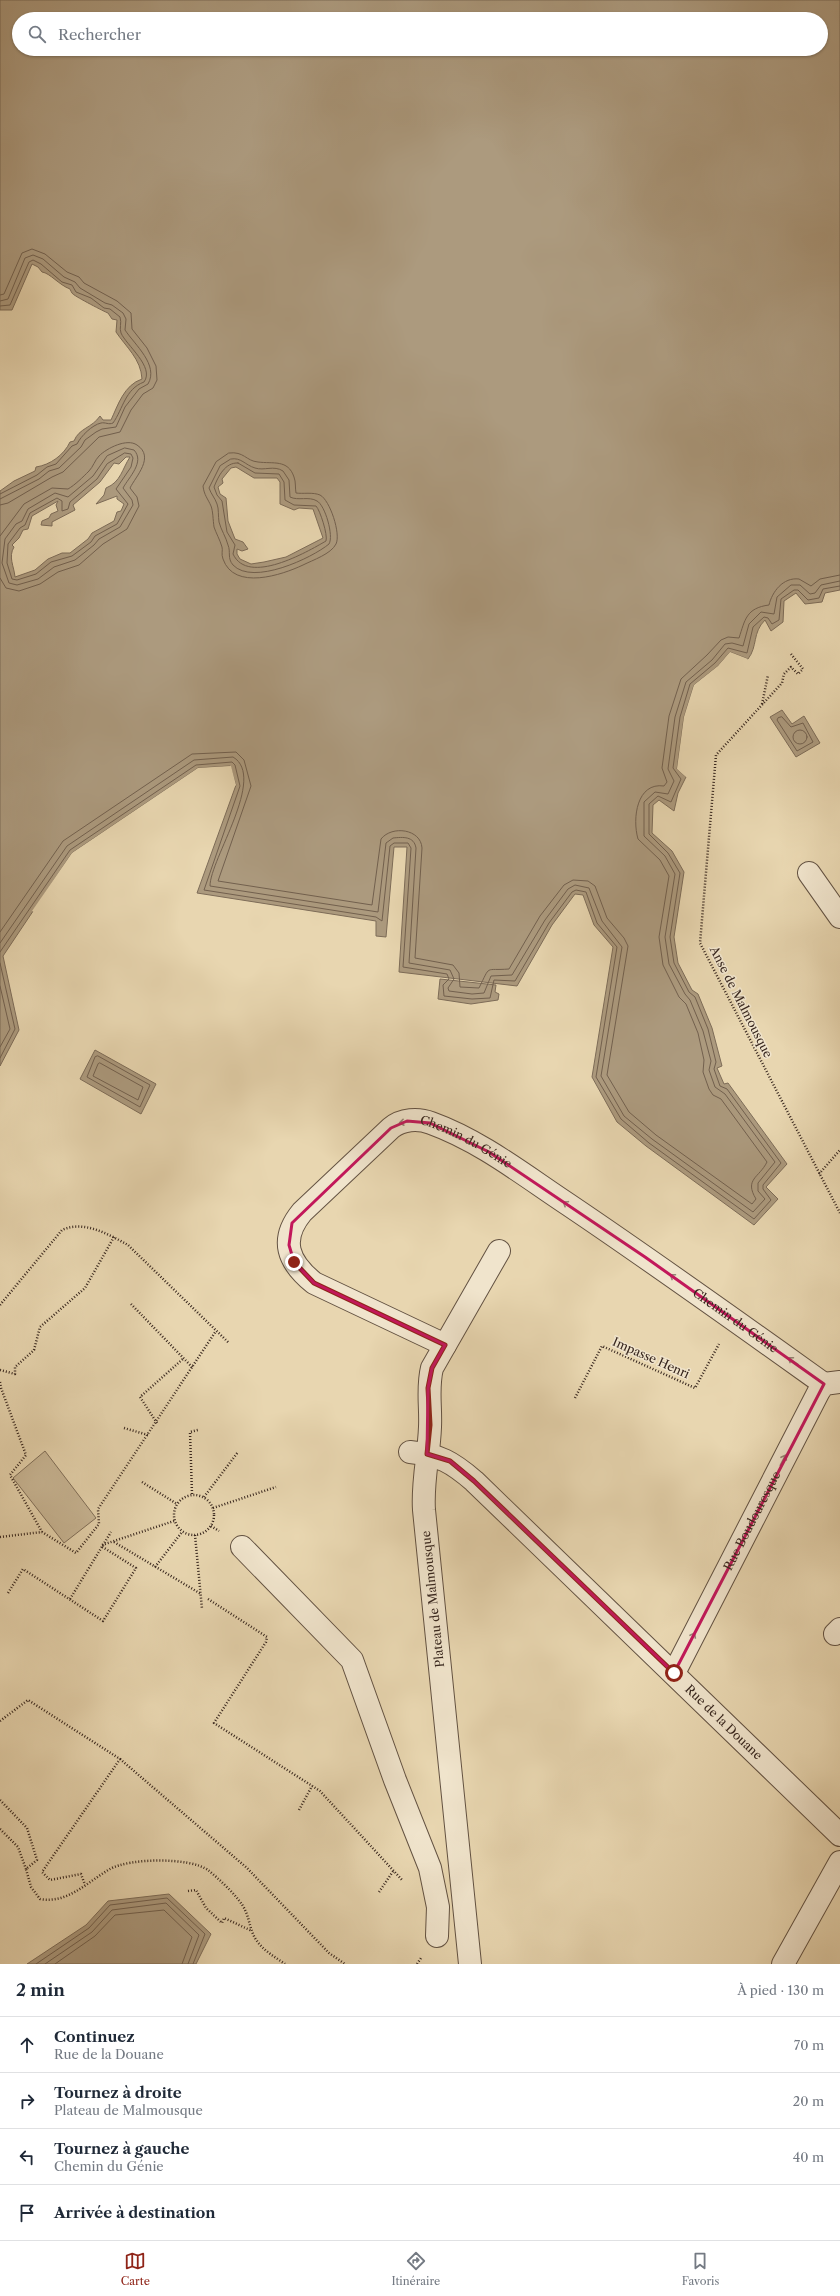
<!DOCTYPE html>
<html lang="fr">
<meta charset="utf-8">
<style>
body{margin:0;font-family:"Libre Caslon Text",serif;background:#f6f6f7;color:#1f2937}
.stop{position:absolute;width:12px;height:12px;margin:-9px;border:3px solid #8f2418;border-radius:50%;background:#fff}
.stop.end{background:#8f2418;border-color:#fff;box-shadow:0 1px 4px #0008}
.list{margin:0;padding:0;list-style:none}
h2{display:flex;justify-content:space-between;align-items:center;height:52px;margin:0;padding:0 16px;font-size:17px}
h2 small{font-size:13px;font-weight:400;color:#747a83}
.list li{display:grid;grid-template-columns:26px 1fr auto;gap:12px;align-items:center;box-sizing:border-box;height:56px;padding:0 16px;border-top:1px solid #e0e1e3}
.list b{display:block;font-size:15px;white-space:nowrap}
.list p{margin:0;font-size:13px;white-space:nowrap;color:#747a83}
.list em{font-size:13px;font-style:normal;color:#747a83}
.icon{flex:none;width:22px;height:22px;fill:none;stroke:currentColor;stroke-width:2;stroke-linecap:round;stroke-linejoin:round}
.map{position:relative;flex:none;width:840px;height:1964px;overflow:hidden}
.search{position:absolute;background:#fff;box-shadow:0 1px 3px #0004;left:12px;right:12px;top:12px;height:44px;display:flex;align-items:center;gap:10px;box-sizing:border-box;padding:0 14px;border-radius:22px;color:#747a83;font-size:15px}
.sheet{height:276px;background:#fff}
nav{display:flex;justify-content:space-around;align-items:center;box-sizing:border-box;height:56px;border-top:1px solid #e0e1e3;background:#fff;font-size:11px;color:#747a83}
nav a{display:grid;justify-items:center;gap:2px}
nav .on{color:#8f2418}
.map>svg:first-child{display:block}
.green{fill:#cab897;stroke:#806f5a}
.water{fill:#ac9a7e;stroke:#7d6c58;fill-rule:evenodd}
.pier{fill:#e8d6b0}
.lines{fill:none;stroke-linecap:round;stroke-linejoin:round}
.shore{stroke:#72604e;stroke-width:1}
.minor-casing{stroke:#635242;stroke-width:24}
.path{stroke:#37261e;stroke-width:2.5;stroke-dasharray:1 2;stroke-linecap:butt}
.minor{stroke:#f0e4cc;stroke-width:22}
.oneway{stroke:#948575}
.route{stroke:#8f2418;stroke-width:5}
.marked{fill:none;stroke:#c2185b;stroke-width:3;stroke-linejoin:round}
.labels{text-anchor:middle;stroke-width:3;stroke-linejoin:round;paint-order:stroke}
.street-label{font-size:12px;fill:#37261e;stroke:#f0e4cc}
</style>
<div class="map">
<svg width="840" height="1964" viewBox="0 0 840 1964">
<rect width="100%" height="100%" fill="#e8d6b0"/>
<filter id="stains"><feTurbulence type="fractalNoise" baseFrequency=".005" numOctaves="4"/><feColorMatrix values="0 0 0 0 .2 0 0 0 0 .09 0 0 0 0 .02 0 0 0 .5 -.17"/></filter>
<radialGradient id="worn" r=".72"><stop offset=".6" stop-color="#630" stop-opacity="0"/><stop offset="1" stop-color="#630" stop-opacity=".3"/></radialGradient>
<!-- green -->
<polygon class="green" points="45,1451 96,1518 64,1543 13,1478"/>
<!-- water -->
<g class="water">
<path d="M 0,0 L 840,0 L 840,590 L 825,593 L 822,602 L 805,604 L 796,593 L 784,601 L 783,622 L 771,631 L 765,620 C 752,633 758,646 748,659 L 730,652 L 718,666 L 694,685 L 684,717 L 677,769 L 686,777 L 678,793 L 674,811 L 659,800 L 653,805 L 652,833 L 672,851 L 684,872 L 674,937 L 678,963 L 692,990 L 698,994 L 712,1028 L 722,1066 L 717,1068 L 724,1084 L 728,1083 L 787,1164 L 766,1187 L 778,1199 L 754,1225 L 646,1146 L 617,1122 L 592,1077 L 613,947 L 594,925 L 583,895 L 575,894 L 552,925 L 517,986 L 399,972 L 407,847 L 394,847 L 386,937 L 376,936 L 376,921 L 197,893 L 236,785 L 230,766 L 198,768 L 72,853 L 3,956 L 19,1030 L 0,1066 L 0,491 L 14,481 L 35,471 L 36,467 C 50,465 64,455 70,442 L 74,441 C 79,428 92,428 100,416 L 103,420 L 111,420 C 118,405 124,385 142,379 C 141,359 126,347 116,332 L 117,320 L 112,319 L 108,313 C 105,312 76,297 73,294 C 72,294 70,289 70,289 C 59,285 50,273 42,272 L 38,267 L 32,264 L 12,310 L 0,310 ZM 19,19 L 821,19 L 821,49 L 19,49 ZM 126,457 L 130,457 C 122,469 121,482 106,488 L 104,495 L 96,504 L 117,496 L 117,499 L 124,504 L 121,511 L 117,512 L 114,521 L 92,533 L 88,539 L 70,553 L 62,553 L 48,559 L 35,570 L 15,577 C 14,566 8,557 14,547 L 12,545 L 19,538 L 23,530 L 28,529 L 32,516 L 58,501 L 56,505 L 58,511 L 51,514 L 49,518 L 42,521 L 41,525 L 52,526 L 52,522 L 75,510 L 73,505 L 100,482 L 114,463 L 119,464 ZM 236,467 L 254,478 L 277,478 L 280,482 L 280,504 L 294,510 L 299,508 L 313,509 L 323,538 L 286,557 L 264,562 L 251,564 L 240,559 L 237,554 L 237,549 L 242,551 L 248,549 L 243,542 L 235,539 L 228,521 L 226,498 L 220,494 L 218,487 L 223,483 L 222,479 L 231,468 Z"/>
<polygon points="782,710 792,724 804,716 820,743 796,757 770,717"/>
<polygon points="440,979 496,985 495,992 499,994 498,1000 471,1004 438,999"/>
<polygon points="95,1050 156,1084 141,1114 80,1079"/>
<polygon points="169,1894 211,1934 196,1964 27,1964 86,1925 108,1901"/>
</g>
<!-- pier -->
<g class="pier">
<polygon points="730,652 748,659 746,660 731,654 719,667 696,687 686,718 680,769 688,776 686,777 677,769 684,717 694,685 718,666"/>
<polygon points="231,766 236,785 233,788 234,785 229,768 199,770 73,855 34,912 32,911 72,853 198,768"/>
</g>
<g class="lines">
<!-- shore -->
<g class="shore">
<polyline points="0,295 4,294 22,253 32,249 45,254 67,272 79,277 84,283 117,301 131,313 132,329 147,348 156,366 157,380 153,388 143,394 131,410 120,432 99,437 63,472 52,477 8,503 0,505"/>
<path d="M 0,301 L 8,299 L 25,258 L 33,255 L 43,259 L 64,277 L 75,282 L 80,288 L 105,303 L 112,305 L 123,313 L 126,319 L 125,330 C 135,345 159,365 148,384 L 139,389 L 125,407 L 116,427 L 102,429 L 96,432 L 85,440 L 81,447 L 59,468 L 49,471 L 39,479 L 0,499"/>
<path d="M 0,306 L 10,305 L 29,262 L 33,260 L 41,264 L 62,282 L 72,285 L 76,292 L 91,298 L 104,308 L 110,309 L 120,317 C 122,323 119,328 121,333 C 126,345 155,367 144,382 C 125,389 123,409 113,423 C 109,425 105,422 101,423 C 92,425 81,436 77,444 L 72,446 L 56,464 L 47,467 L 37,475 L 0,494"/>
<path d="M 125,448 L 134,450 C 145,462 129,477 123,488 L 132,500 L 133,505 L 120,527 L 99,539 L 94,545 L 75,560 L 54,567 L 38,579 L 17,585 L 9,583 L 2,563 L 5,539 L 16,524 L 22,521 L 28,509 L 55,493 L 68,497 L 93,476 L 107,456 Z"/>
<polygon points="125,453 131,454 133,458 131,467 116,489 128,504 117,524 95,536 91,542 72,556 51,562 36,574 17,580 12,579 7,563 8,544 20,528 25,525 30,513 57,498 62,501 62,511 68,509 70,502 97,479 107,464"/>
<path d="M 229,453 C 244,451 246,461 258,462 C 273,464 288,459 294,477 C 296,482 295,488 296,493 C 303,494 313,492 320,495 C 330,500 341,534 336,544 C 331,554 313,560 303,565 C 282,575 234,591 223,559 C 221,554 223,550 222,547 C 220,540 216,533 214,527 C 213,520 213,511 211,506 C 208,499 204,495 203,486 L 216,462 Z"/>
<path d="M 231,459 C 241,457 245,465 255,468 C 264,471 274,465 283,471 L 289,480 L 290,497 C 298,501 309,496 317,501 C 325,505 334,536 329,544 C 312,558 253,586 233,565 C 227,558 231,552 228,545 C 226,537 221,530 219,522 C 218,516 219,509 217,504 C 215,498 211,494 209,488 L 220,466 Z"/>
<path d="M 238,463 L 255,473 L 279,474 L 284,482 L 285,500 L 294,505 L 316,506 C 320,510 328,535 326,541 C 307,552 248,586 233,554 L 235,545 L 227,532 L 222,501 L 217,495 L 214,487 C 218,477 225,462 238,463 Z"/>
<path d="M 0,536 L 24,504 L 52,488 L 68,489 C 75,485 83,477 89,471 C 93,467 95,460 99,456 C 107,448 127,438 137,445 C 155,457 136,476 130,488 L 137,497 L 139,506 L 127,529 L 103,544 L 79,565 L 58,572 L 40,584 L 19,591 L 6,588 L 0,578"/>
<polygon points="782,717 791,727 803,723 813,742 797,751 777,720 778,718"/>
<circle cx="800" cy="737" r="7"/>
<path d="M 0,932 L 63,841 L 192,754 L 236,752 L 244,760 L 251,786 L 218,881 L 372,905 L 381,839 C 392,825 421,829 422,848 L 415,958 L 453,965 L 459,973 L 460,987 L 479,988 C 491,964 484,971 509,969 L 540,916 L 564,885 L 573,880 L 588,881 L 595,886 L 607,918 L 624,938 L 628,946 L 607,1075 L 629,1112 L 656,1135 L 752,1204 L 756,1199 C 744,1179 759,1178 767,1162 L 721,1099 L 713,1095 L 709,1089 L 703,1072 L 704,1060 L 698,1033 L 686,1004 L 679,997 L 663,965 L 659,937 L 669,876 L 660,860 L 638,839 C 632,818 637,782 664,786 L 667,782 L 662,768 L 669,716 L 681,679 L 707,655 L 721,640 L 728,637 L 739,638 C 745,620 746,608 769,605 C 772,592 783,577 799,579 L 811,586 L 820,579 L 840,575"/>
<path d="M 0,943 L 67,846 L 194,760 L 233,757 C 267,777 210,859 210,886 L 378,912 L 386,843 L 393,838 C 403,837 414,836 416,848 L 409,963 L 450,970 L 454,979 L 448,988 L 449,991 L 472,994 L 484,993 L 491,976 L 512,975 L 545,920 L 568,889 L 575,885 L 589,888 L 602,921 L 622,947 L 601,1076 L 624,1116 L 652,1139 L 753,1212 L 765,1199 L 758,1191 L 758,1183 L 775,1162 L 725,1094 L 715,1087 L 709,1070 L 711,1061 L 703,1031 L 690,1000 L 685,994 L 669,964 L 665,937 L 675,874 L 665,856 L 644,836 L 644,802 L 655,792 L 668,794 L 674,781 L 668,769 L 675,717 L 686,682 L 712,660 L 725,644 L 732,643 L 743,646 L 749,624 L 761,612 L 774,614 L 777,597 L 791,585 L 800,585 L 810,594 L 815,593 L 821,585 L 840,581"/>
<polyline points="0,952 70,850 196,765 232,762 235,765 240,786 204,890 376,917 382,921 390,846 394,843 408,843 411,848 403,967 447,974 449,979 443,985 444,996 472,999 490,998 494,980 515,981 549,923 572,892 576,890 586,892 597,923 617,947 596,1077 621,1119 649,1143 754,1219 771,1200 763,1189 763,1185 781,1163 727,1089 720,1086 714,1069 716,1062 708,1029 695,997 689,992 674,963 670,937 680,873 668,853 649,834 649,804 658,796 671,802 681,779 673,768 680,717 690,684 715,663 728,648 747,653 753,627 764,617 768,618 772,624 779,620 781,599 794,590 798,590 808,600 819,598 823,589 840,586"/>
<polyline points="0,963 15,1029 0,1058"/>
<polyline points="0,986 10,1029 0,1047"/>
<polygon points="98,1056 150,1085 140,1107 87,1077 95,1057"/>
<polygon points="100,1063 143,1087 138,1100 93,1076 98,1064"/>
<polyline points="36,1964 89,1928 110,1905 167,1898 205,1934 193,1964"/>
<polyline points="45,1964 92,1932 112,1910 166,1903 199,1935 188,1964"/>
<polyline points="55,1964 95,1936 115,1915 164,1910 192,1937 182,1964"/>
</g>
<!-- minor casing -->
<g class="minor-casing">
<g id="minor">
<polyline points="809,873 840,917"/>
<path id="s1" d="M 445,1345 L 314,1283 C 288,1262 279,1240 302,1212 L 391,1128 C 402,1119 418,1118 431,1123 C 481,1141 525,1176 569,1205 C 655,1263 740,1324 824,1384"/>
<path id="s2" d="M 410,1452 C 440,1455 452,1462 474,1481 L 840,1835"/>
<polyline points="242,1547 352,1660 395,1780 430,1868 438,1907 437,1936"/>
<polyline points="835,1634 840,1629"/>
<path id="s3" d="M 674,1673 L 819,1391 L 824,1384 L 840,1382"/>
<path d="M 470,1964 L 424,1510 C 422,1482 429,1455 430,1427 C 431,1406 427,1388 432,1368 L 499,1251"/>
<polyline points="783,1964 840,1862"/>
</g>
</g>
<!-- path -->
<g class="path">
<polyline points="791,654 803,669 798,674 791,667 784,674 782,683 716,755 700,943 840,1213"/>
<polyline points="762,704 768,675"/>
<polyline points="819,1174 840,1150"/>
<polyline points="131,1304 193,1368"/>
<path d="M 0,1305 L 62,1230 C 84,1220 108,1234 128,1245 L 229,1343"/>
<polyline points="0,1370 15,1374 15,1367 34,1350 40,1327 85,1288 114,1237"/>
<polyline points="0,1382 1,1388 26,1455 10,1475 42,1532"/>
<polyline points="575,1398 602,1346 695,1388 719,1344"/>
<polyline points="157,1423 140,1397 184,1358"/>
<polyline points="124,1428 148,1435"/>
<polyline points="142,1482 177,1504"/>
<polyline points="192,1494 190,1432 198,1430"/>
<circle cx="194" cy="1515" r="20"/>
<polyline points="204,1497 238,1452"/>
<polyline points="213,1508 276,1487"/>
<polyline points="211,1526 219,1531"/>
<polyline points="195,1535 202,1609"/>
<polyline points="0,1537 42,1532 76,1553 99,1524 98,1509 216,1331"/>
<polyline points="114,1542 201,1594"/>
<polyline points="102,1545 174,1521"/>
<polyline points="155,1567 182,1532"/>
<polyline points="8,1593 23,1569 103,1621 136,1568 101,1546"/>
<polyline points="70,1599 111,1532"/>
<polyline points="208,1599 267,1637 266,1642 214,1723 320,1791 403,1881"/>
<polyline points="0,1721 28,1700 120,1759 42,1872 50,1880 81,1874 85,1885"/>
<polyline points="120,1759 247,1868 329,1953 345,1964"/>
<path d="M 0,1800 L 27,1828 L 37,1860 L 26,1869 L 31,1887 L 40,1899 C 68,1904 87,1882 110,1869 C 130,1858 189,1857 208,1870 C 218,1878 240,1898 245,1910 C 250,1920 250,1932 257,1941 C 264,1951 275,1957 285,1964"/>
<polyline points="299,1810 312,1786"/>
<polyline points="0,1829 18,1847 26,1869"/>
<polyline points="188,1891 196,1890 206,1908 222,1923 224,1918 252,1931"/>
<polyline points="379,1892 394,1870"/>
<polyline points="417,1964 421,1958"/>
</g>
<!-- minor -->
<use href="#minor" class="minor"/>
</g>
<!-- one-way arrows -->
<defs><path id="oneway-shaft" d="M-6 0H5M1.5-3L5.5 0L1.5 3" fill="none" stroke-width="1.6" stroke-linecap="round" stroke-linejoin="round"/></defs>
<g class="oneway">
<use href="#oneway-shaft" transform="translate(405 1122) rotate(172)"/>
<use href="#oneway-shaft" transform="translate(568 1205) rotate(-146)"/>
<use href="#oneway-shaft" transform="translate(675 1278) rotate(-145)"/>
<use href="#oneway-shaft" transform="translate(793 1361) rotate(-145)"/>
<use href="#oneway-shaft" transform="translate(783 1460) rotate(-63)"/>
<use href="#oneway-shaft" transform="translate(692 1638) rotate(-63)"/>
</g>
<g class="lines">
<!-- route -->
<polyline class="route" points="294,1262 314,1283 445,1345 432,1368 428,1388 430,1425 427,1454 450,1461 474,1481 674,1673"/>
</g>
<!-- marked area -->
<path class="marked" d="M 407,1121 L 430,1123 L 489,1152 L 645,1257 L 824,1384 L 674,1673 L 474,1481 L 450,1461 L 427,1454 L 428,1388 L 432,1368 L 445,1345 L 314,1283 L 294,1262 L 289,1245 L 292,1223 L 391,1128 Z"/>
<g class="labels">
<!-- street labels -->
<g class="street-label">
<text transform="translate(741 1002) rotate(63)" y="4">Anse de Malmousque</text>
<text dy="4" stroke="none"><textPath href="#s1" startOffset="432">Chemin du Génie</textPath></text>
<text dy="4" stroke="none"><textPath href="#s1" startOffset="756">Chemin du Génie</textPath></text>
<text transform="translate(651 1358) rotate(24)" y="4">Impasse Henri</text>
<text dy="4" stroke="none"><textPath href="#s3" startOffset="171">Rue Boudouresque</textPath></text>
<text transform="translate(433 1599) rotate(-96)" y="4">Plateau de Malmousque</text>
<text dy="4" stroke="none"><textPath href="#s2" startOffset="419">Rue de la Douane</textPath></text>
</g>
</g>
<rect width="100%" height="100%" filter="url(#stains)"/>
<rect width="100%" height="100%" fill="url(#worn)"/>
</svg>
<div class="stop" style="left:674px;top:1673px"></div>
<div class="stop end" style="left:294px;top:1262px"></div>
<div class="search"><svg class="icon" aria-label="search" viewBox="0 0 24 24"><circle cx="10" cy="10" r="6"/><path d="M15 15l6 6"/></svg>Rechercher</div>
</div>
<section class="sheet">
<h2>2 min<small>À pied · 130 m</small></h2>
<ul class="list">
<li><svg class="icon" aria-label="ahead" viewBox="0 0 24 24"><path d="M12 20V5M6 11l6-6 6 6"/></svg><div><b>Continuez</b><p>Rue de la Douane</p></div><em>70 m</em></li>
<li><svg class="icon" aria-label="right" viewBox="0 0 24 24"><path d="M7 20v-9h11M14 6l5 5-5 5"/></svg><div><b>Tournez à droite</b><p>Plateau de Malmousque</p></div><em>20 m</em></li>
<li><svg class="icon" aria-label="left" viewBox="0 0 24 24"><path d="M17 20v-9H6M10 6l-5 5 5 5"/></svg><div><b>Tournez à gauche</b><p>Chemin du Génie</p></div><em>40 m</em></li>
<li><svg class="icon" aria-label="arrive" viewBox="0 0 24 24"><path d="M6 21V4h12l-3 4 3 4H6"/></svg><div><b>Arrivée à destination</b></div></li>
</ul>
</section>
<nav>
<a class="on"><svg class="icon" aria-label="map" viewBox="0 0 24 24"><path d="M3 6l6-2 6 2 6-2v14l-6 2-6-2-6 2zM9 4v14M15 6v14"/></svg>Carte</a>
<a><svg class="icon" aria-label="directions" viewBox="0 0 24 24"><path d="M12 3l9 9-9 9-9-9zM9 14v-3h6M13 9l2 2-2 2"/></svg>Itinéraire</a>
<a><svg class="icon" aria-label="saved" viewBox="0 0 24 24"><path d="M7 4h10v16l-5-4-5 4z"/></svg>Favoris</a>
</nav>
